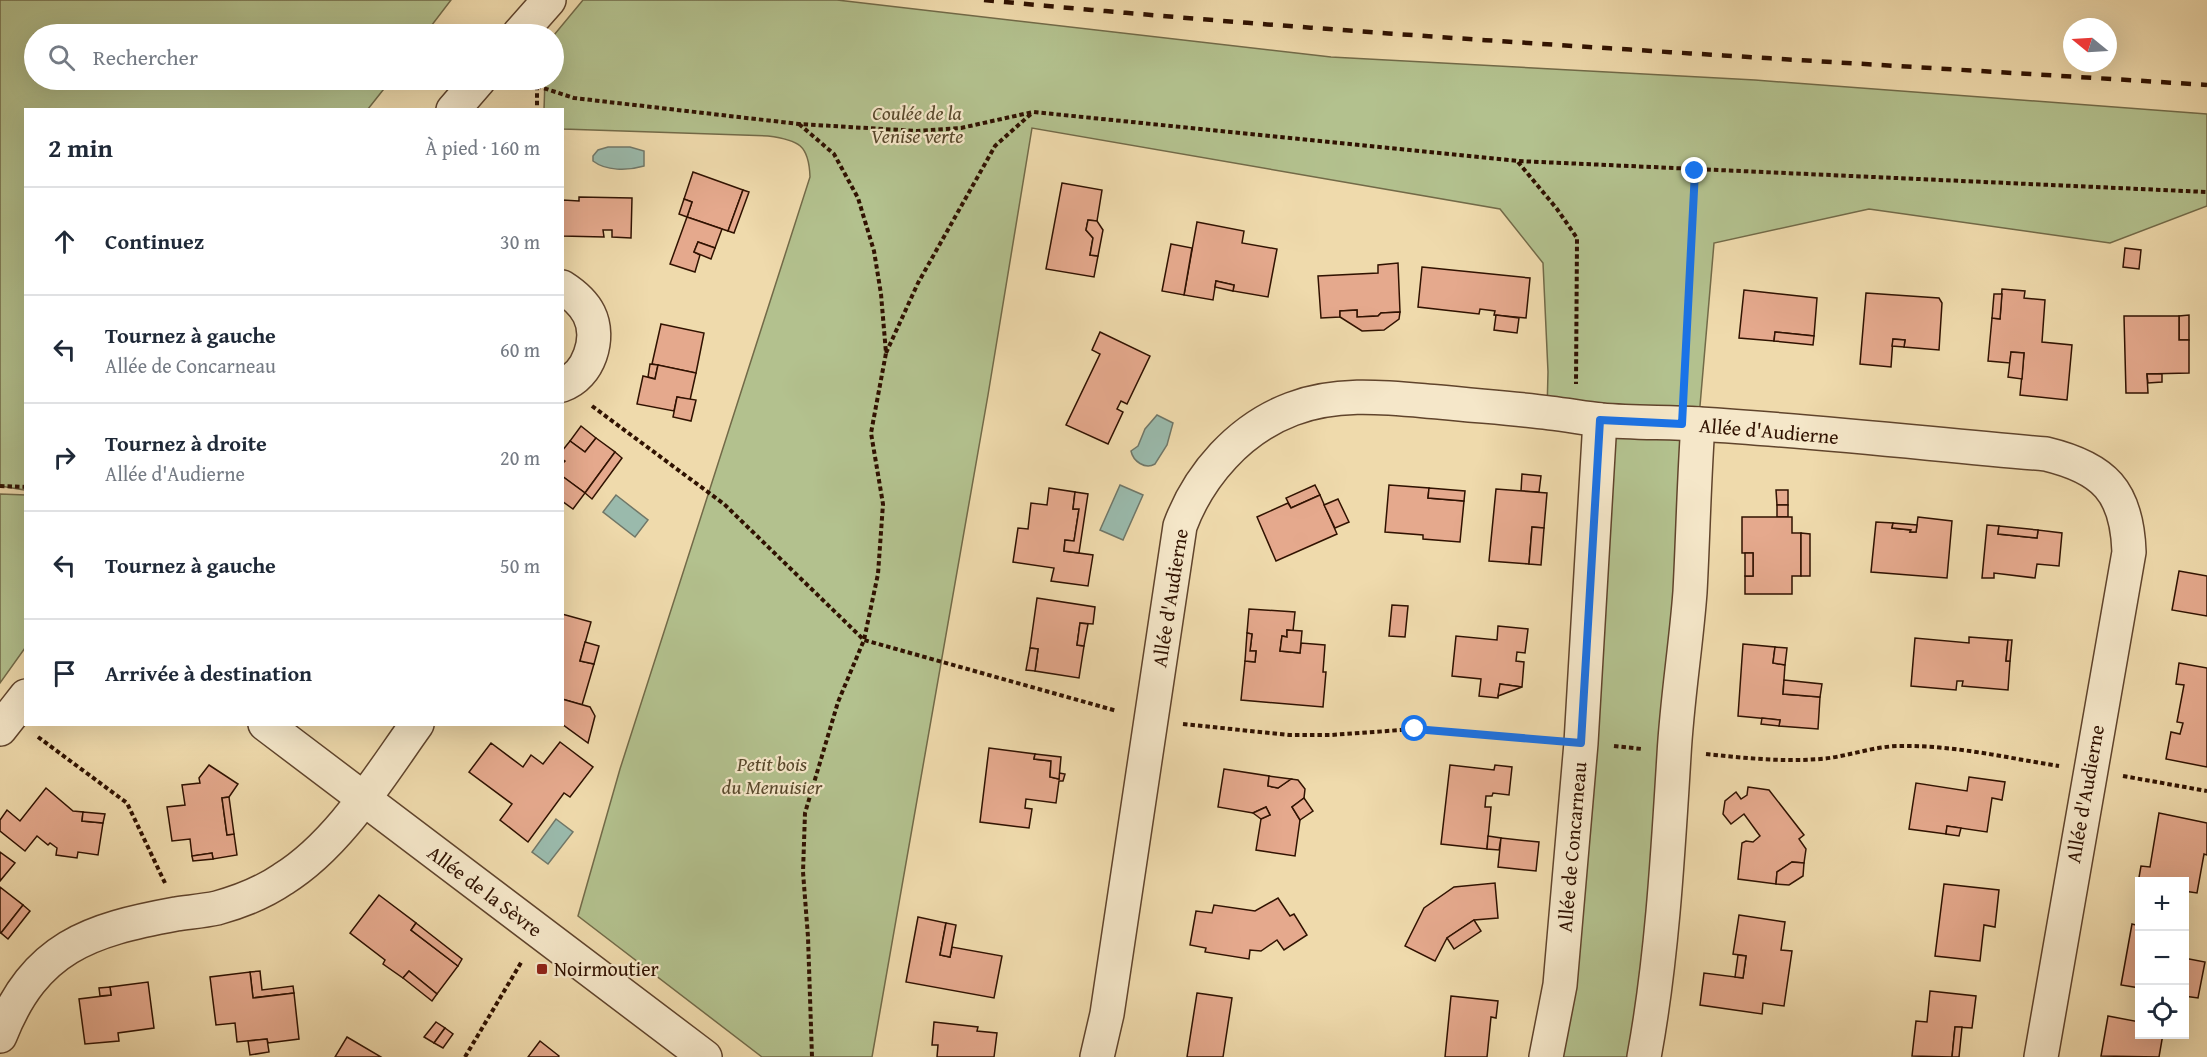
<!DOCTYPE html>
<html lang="fr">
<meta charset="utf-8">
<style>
body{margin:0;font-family:"Gentium Book Plus",serif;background:#f2f2f3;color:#1f2937}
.controls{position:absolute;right:18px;bottom:18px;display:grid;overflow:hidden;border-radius:0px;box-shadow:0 6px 24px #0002}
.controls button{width:54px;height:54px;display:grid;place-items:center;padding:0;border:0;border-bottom:2px solid #e0e1e3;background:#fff;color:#1f2937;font:30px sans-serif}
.compass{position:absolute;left:2063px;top:18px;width:54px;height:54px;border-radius:50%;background:#fff;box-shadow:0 6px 24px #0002;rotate:288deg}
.stop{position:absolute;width:18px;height:18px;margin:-14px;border:4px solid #1a73e8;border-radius:50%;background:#fff}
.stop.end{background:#1a73e8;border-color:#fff;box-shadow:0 2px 6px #0008}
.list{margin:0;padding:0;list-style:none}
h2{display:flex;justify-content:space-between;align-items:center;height:78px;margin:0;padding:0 24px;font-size:26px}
h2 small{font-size:20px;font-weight:400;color:#747a83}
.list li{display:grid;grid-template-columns:39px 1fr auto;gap:18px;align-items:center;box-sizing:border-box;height:108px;padding:0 24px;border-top:2px solid #e0e1e3}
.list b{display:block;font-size:22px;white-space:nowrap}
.list p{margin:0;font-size:20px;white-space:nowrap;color:#747a83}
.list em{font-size:20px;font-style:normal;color:#747a83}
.icon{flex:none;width:33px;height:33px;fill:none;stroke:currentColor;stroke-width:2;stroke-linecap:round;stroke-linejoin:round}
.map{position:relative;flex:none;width:2207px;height:1057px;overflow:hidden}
.search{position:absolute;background:#fff;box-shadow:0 6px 24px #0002;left:24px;top:24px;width:540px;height:66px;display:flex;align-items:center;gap:15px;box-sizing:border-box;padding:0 21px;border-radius:33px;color:#747a83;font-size:22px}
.panel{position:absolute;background:#fff;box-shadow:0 6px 24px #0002;left:24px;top:108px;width:540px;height:618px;border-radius:0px}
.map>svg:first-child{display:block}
.green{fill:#b3c18e;stroke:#726a48;stroke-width:1.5}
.water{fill:#9abaac;stroke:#707768;stroke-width:1.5}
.building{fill:#e5a98d;stroke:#301201;stroke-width:1.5}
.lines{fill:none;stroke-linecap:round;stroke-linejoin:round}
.minor-casing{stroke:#60442c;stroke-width:36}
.path{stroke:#301201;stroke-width:4;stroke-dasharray:4.5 3;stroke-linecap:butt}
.minor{stroke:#f5e7c9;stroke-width:33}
.rail{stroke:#301201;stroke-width:4.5;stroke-dasharray:10 10;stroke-linecap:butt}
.route{stroke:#1a73e8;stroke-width:8}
.poi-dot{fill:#8f2418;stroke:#f5e7c9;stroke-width:2}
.labels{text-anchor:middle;stroke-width:4.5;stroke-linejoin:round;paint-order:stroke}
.park-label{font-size:20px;font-style:italic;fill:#57472b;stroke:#f5e7c9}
.street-label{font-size:20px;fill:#301201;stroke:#f5e7c9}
.poi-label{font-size:20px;fill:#301201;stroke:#f5e7c9;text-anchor:start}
</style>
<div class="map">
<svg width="2207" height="1057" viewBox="0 0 2207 1057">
<rect width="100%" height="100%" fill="#efdaac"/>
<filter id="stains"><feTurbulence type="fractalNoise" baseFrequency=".00333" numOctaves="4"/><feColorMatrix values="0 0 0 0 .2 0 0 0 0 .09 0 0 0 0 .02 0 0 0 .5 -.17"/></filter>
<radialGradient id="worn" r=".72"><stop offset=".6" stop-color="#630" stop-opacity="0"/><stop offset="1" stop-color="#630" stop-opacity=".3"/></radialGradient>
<!-- green -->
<g class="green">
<polygon points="0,0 451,0 425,34 34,34 34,80 391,80 368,109 26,110 25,490 0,486"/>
<path d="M 583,0 L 837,0 L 1331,57 L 1755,80 L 2207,114 L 2207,206 L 2110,243 L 1869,209 L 1714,243 L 1644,1057 L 1546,1057 L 1600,420 L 1547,412 L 1548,372 L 1543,263 L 1500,209 L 1032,128 L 988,395 L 872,1057 L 762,1057 L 578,916 L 620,769 L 810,177 C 809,145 799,140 768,136 L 563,129 L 562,110 L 544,110 L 545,80 L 554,80 L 554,35 Z"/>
<polygon points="0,494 26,495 25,648 0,683"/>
</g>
<!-- water -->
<g class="water">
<path d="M 608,147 L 630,147 L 644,151 L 644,166 C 627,171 606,171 593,161 L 593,156 L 598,150 Z"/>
<path d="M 1157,415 L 1173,423 L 1167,445 L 1155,464 C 1145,470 1133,461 1131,451 L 1138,446 L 1145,429 Z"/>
<polygon points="1120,485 1143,495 1123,540 1100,530"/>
<polygon points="616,495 648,520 635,537 603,512"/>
<polygon points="556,819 573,832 548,864 532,852"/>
</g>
<!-- building -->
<g class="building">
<polygon points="693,172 743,190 728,231 687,217 692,202 684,199"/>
<polygon points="1062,183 1102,190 1097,221 1088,220 1086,230 1093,238 1090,255 1098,256 1094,277 1046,269"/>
<polygon points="743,190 749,192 734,233 728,231"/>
<polygon points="579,197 632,198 631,238 612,237 612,230 603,230 604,237 562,236 563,200 579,201"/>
<polygon points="684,199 692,202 687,217 679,214"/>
<polygon points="687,217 722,229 715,248 698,242 694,252 700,255 695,272 670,264"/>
<polygon points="1088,220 1097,221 1103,230 1098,256 1090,255 1093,238 1086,230"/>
<polygon points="1197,222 1244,231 1242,243 1277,249 1268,297 1233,291 1234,285 1216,281 1213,300 1184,295"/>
<polygon points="698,242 715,248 711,259 694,252"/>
<polygon points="1171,244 1192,248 1184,295 1162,291"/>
<polygon points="2125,248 2141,250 2139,269 2123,267"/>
<polygon points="1398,263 1400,312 1381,313 1378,316 1357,317 1357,310 1340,311 1340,317 1321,318 1318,276 1378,273 1378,265"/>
<polygon points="1422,267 1530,278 1526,318 1494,315 1495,311 1480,309 1479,314 1418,307"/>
<polygon points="1216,281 1234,285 1233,291 1215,287"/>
<polygon points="2002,289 2025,291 2024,298 2045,300 2042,342 2072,345 2067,400 2020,395 2024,353 2011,352 2010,363 1988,361 1992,318 2000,319"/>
<polygon points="1744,290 1817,298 1814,336 1775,332 1774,341 1739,338"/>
<polygon points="1866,293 1939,298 1942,303 1939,350 1904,347 1905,340 1893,339 1891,367 1860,364"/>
<polygon points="1994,294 2002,294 2000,319 1992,318"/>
<polygon points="1357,310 1357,317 1378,316 1381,313 1400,312 1399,319 1384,330 1362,331 1340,317 1340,311"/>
<polygon points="1496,315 1519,318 1517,333 1494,330"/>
<polygon points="2189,315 2189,340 2179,340 2179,316"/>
<polygon points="2124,316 2179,316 2179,340 2189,340 2189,373 2147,374 2148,393 2126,393"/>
<polygon points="661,324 704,333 696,373 652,364"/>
<polygon points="1100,332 1150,356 1127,404 1121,401 1117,409 1123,412 1108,444 1066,425 1100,354 1092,350"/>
<polygon points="1775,332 1814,336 1813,345 1774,341"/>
<polygon points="1893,339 1905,340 1904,347 1892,346"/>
<polygon points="2011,352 2024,353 2022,379 2008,377"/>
<polygon points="650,364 658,365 655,379 648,377"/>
<polygon points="658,365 696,373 690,400 677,397 674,411 637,404 643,376 655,379"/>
<polygon points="2147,374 2162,374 2162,382 2148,383"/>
<polygon points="677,397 696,400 691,421 673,417"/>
<polygon points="581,426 596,438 585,452 570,441"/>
<polygon points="596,438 615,452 585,493 562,476 562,464 565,461 562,459 562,451 570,441 585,452"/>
<polygon points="615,452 622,458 592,499 585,493"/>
<polygon points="1522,474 1541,476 1539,492 1521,491"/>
<polygon points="562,476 585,493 573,509 562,501"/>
<polygon points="1315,485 1320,495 1291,508 1286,498"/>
<polygon points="1389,485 1429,488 1428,498 1464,501 1460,542 1423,539 1423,535 1385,532"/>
<polygon points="1049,488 1075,492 1073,509 1079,509 1074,541 1065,540 1064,551 1093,555 1088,586 1051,581 1054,568 1013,562 1018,528 1028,529 1031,503 1047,505"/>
<polygon points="1429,488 1465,491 1464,501 1428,498"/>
<polygon points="1496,489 1547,493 1544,528 1532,527 1529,564 1489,561"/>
<polygon points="1776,490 1788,490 1788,505 1777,505"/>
<polygon points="1075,492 1088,494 1079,553 1064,551 1065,540 1074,541 1079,509 1073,509"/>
<polygon points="1320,495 1337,534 1276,561 1257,517 1288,503 1291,508"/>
<polygon points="1338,499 1349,522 1335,528 1324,505"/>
<rect x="1777" y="505" width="11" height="12"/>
<polygon points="1742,517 1792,517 1792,533 1801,533 1801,576 1792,576 1792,594 1745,594 1745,576 1753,576 1753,553 1742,553"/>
<polygon points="1918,517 1952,521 1947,578 1871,572 1876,522 1893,523 1892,528 1911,530 1910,532 1916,532"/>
<polygon points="1893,523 1917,525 1916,532 1910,532 1911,530 1892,528"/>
<polygon points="1987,525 1999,526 1998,534 2037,538 2038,530 2062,533 2059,566 2037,564 2035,578 1994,573 1994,578 1982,578"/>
<polygon points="1999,526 2038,530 2037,538 1998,534"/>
<polygon points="1532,527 1544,528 1541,565 1529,564"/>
<polygon points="1801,533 1810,534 1810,576 1801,576"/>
<rect x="1745" y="553" width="8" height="23"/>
<polygon points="2179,571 2207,576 2207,616 2172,610"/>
<polygon points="1037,598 1095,607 1093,624 1080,623 1077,645 1084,646 1079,678 1035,671 1038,649 1030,648"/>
<polygon points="1392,605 1408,606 1405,637 1389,636"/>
<polygon points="1249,609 1295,612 1293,631 1287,630 1287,637 1282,636 1280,651 1300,653 1301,643 1325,645 1323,672 1326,672 1323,707 1241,700 1245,661 1255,662 1256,651 1250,651 1252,634 1247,633"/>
<polygon points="562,614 591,622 580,661 594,664 582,705 562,699"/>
<polygon points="1080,623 1088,624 1084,646 1077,645"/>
<polygon points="1498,626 1528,629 1525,653 1517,652 1516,661 1524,662 1522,687 1500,684 1498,698 1479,696 1481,679 1452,676 1456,636 1497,640"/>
<polygon points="1287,630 1302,631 1300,653 1280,651 1282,636 1287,637"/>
<polygon points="1247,633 1252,634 1250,651 1256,651 1255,662 1245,661"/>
<polygon points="1969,637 2008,640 2006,661 2010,661 2008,690 1962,686 1963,681 1957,681 1956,690 1911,686 1915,638 1969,643"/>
<polygon points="2008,640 2012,640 2010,661 2006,661"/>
<polygon points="585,642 599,646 594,664 580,661"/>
<polygon points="1743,644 1775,647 1773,663 1785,665 1783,694 1820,697 1818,729 1779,726 1780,720 1738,716"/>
<polygon points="1775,647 1787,648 1785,665 1773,663"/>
<polygon points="1030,648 1038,649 1035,671 1026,670"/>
<polygon points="2179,663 2207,668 2207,767 2166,759 2171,732 2180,734 2183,723 2177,722 2184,685 2176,684"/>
<polygon points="1784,680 1822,684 1820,697 1783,694"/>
<polygon points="1500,684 1522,687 1498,696"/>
<polygon points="562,699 590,707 595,716 588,743 562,724"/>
<polygon points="1762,718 1780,720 1779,726 1761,724"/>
<polygon points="560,742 593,767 570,797 564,793 528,842 500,820 512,804 469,772 491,743 523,767 531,755 543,764"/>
<polygon points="989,748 1035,754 1034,759 1051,761 1050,777 1059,779 1059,773 1065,774 1063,781 1059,781 1056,803 1026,799 1025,808 1032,809 1029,828 980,822"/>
<polygon points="1035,754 1061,757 1059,779 1050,777 1051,761 1034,759"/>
<polygon points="209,765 238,784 229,797 222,798 227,835 234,834 237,855 213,859 212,853 192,856 190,839 172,841 167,807 185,805 182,785 200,783 199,778"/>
<polygon points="1450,765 1494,770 1495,765 1512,767 1509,795 1493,793 1492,796 1486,796 1485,807 1491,807 1487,849 1441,844"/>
<polygon points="1224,769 1269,776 1268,786 1278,788 1291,779 1298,780 1305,789 1304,798 1292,807 1300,820 1295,856 1256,850 1261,819 1270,815 1266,807 1253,813 1218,807"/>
<polygon points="1269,776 1291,779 1278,788 1268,786"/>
<polygon points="1969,777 2005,782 2002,800 1992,798 1987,832 1947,826 1946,834 1909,829 1916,783 1967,791"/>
<polygon points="1748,787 1769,790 1804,835 1799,839 1806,849 1804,863 1792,862 1777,872 1776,884 1738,879 1742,843 1746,841 1753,842 1760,836 1744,814 1731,824 1723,814 1725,801 1736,792 1741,799 1747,795"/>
<polygon points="46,788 73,811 83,812 82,821 103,823 98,855 78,852 77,858 56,855 57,848 50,843 48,845 37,836 25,851 0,831 0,820 7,810 20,821"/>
<polygon points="229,797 234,834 227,835 222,798"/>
<polygon points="1304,798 1313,811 1300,820 1292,807"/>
<polygon points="1266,807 1270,815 1261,819 1253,813"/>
<polygon points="83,812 105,814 103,823 82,821"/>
<polygon points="2159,813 2207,823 2207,855 2204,854 2197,893 2184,891 2184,882 2138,883 2141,866 2150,867"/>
<polygon points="1947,826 1961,828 1959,836 1946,834"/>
<polygon points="1488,836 1501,838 1499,850 1487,849"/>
<polygon points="1501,838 1539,842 1536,871 1498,867"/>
<polygon points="0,852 15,863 0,881"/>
<polygon points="212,853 213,859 193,861 192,856"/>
<polygon points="1792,862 1804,863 1803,876 1789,885 1776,884 1777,872"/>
<polygon points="1495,883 1498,918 1474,920 1447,938 1435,961 1405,946 1424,908 1454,887"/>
<polygon points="1944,884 1999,890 1995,927 1984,925 1980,961 1935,956"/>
<polygon points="0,887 23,905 1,933 0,932"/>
<polygon points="379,895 416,923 411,930 458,966 437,994 409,971 403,978 383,964 385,960 350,933"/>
<polygon points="1278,898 1290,916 1294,914 1307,935 1284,950 1277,940 1261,951 1250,950 1249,959 1205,952 1206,948 1190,945 1196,911 1212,913 1214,905 1255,911"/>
<polygon points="23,905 30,911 8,939 1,933"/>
<polygon points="1739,915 1785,922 1781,950 1792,951 1784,1006 1763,1003 1762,1014 1700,1005 1704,973 1743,978 1746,956 1733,954"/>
<polygon points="918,917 946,923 940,955 950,957 952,947 1002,956 994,998 906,982"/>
<polygon points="1474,920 1481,931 1454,949 1447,938"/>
<polygon points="416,923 462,959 458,966 411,930"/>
<polygon points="946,923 956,925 950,957 940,955"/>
<polygon points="2132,924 2140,926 2140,988 2121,985"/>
<polygon points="1738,955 1746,956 1743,978 1735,977"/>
<polygon points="2184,958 2205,962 2198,998 2184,996"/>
<polygon points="260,971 262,990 293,986 294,993 253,998 250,972"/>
<polygon points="409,971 437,994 432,1001 403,978"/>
<polygon points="250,972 253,998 294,993 299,1039 268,1043 267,1039 237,1042 235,1023 216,1025 210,977"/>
<polygon points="148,982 154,1028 118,1033 119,1041 85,1044 79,999 111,995 110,987"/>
<polygon points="110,987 111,995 100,996 99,988"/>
<polygon points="1930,991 1976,996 1972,1028 1955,1027 1952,1057 1912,1056 1916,1021 1927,1022"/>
<polygon points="1197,993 1232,998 1223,1057 1187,1057"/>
<polygon points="1451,996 1498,1001 1496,1018 1491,1017 1487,1057 1445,1057"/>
<polygon points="2108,1016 2140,1022 2140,1034 2163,1034 2159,1057 2101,1056"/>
<polygon points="436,1022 445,1028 434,1043 424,1037"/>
<polygon points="934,1022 978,1027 977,1031 997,1033 994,1057 937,1057 938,1045 932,1045"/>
<polygon points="1955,1027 1962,1027 1959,1057 1952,1057"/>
<polygon points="445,1028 453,1034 443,1048 434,1043"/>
<polygon points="347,1037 381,1057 335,1057"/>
<polygon points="267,1039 269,1052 250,1055 248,1041"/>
<polygon points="540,1041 559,1056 558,1057 528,1057"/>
</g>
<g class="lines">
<!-- minor casing -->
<g class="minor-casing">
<g id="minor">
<polyline points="519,34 549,0"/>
<polyline points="453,110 479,80"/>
<path d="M 562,287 C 573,294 583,302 589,314 C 601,338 589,376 562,385"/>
<polyline points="265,724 705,1057"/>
<polyline points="0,729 26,696"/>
<path d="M 0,1036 C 35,947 89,930 176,914 C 189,912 203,911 217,908 C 239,902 264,892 283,879 C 339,844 379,777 417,724"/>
<path d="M 1097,1057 L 1107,1014 L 1180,526 C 1199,475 1239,429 1292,409 C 1339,391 1390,398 1439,402 C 1476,406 1513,408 1550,413 C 1567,415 1584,418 1601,420 C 1633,423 1666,422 1699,424 C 1814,431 1930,444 2046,454 C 2104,468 2127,491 2129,552 L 2041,1057"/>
<polyline points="1546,1057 1560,985 1581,743 1600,420"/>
<path d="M 1644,1057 C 1662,960 1668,853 1674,755 C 1677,700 1686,646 1690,592 C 1693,536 1694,480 1698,424"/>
</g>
</g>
<!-- path -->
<g class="path">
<polyline points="532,80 537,86 537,110"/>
<polyline points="537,86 574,98 799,124 917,131 961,128 1033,112 1518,161 2207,192"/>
<polyline points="799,124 834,154 858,198 874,251 881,294 886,353 871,433 883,504 878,574 864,640 838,702 805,813 803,872 808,937 812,1057"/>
<polyline points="1518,162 1557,209 1577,238 1576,384"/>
<polyline points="886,353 918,283 995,146 1032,113"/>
<polyline points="1684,389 1695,171"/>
<polyline points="592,406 724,504 864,640 1117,711"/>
<polyline points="0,486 26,487"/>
<polyline points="1183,724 1289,735 1331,735 1415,729 1547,740"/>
<polyline points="38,737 127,803 165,883"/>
<polyline points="1614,746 1642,749"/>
<path d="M 1706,754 C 1744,758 1782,762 1820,759 C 1847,757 1873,746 1901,746 C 1954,745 2007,758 2059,766"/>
<polyline points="2123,776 2207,791"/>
<polyline points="465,1057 522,961"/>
</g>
<!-- minor -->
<use href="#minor" class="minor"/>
<!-- rail -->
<path class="rail" d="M 984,0 C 1391,39 1799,59 2207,85"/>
</g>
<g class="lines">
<!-- route -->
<polyline class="route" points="1415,729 1581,743 1600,420 1682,424 1695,171"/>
</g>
<!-- markers -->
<rect class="poi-dot" x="536" y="963" width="12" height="12" rx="3"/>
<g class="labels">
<!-- park labels -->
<g class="park-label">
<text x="917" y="120">Coulée de la<tspan x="917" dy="23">Venise verte</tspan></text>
<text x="772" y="771">Petit bois<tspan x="772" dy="23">du Menuisier</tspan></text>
</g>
<!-- street labels -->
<g class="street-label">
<text transform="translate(1769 431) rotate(5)" y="7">Allée d'Audierne</text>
<text transform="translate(1170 598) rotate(-81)" y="7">Allée d'Audierne</text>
<text transform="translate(2085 794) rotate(-80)" y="7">Allée d'Audierne</text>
<text transform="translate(1572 847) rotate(-85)" y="7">Allée de Concarneau</text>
<text transform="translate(485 891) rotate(37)" y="7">Allée de la Sèvre</text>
</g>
<!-- poi labels -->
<g class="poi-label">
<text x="554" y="976">Noirmoutier</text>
</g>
</g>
<rect width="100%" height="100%" filter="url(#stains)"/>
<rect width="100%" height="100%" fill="url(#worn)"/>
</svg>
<div class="controls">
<button>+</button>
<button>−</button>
<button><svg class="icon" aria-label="locate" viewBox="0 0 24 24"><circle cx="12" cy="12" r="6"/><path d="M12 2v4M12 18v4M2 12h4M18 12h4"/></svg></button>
</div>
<svg class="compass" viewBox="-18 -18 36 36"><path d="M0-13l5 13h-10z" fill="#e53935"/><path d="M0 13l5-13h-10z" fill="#747a83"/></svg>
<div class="stop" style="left:1415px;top:729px"></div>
<div class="stop end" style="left:1695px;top:171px"></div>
<div class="search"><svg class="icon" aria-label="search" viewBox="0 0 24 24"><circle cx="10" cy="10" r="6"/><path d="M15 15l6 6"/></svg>Rechercher</div>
<section class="panel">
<h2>2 min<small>À pied · 160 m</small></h2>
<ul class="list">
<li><svg class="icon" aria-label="ahead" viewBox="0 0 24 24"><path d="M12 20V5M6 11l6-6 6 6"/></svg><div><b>Continuez</b></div><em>30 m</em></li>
<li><svg class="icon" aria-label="left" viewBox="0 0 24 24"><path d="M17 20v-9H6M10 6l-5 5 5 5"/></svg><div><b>Tournez à gauche</b><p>Allée de Concarneau</p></div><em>60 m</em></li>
<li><svg class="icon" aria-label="right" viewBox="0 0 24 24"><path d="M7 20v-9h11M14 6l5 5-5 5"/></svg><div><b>Tournez à droite</b><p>Allée d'Audierne</p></div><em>20 m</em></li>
<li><svg class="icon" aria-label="left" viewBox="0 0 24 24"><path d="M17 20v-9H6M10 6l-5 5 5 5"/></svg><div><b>Tournez à gauche</b></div><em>50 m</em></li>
<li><svg class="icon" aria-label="arrive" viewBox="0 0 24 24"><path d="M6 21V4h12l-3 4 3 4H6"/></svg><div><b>Arrivée à destination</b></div></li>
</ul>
</section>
</div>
